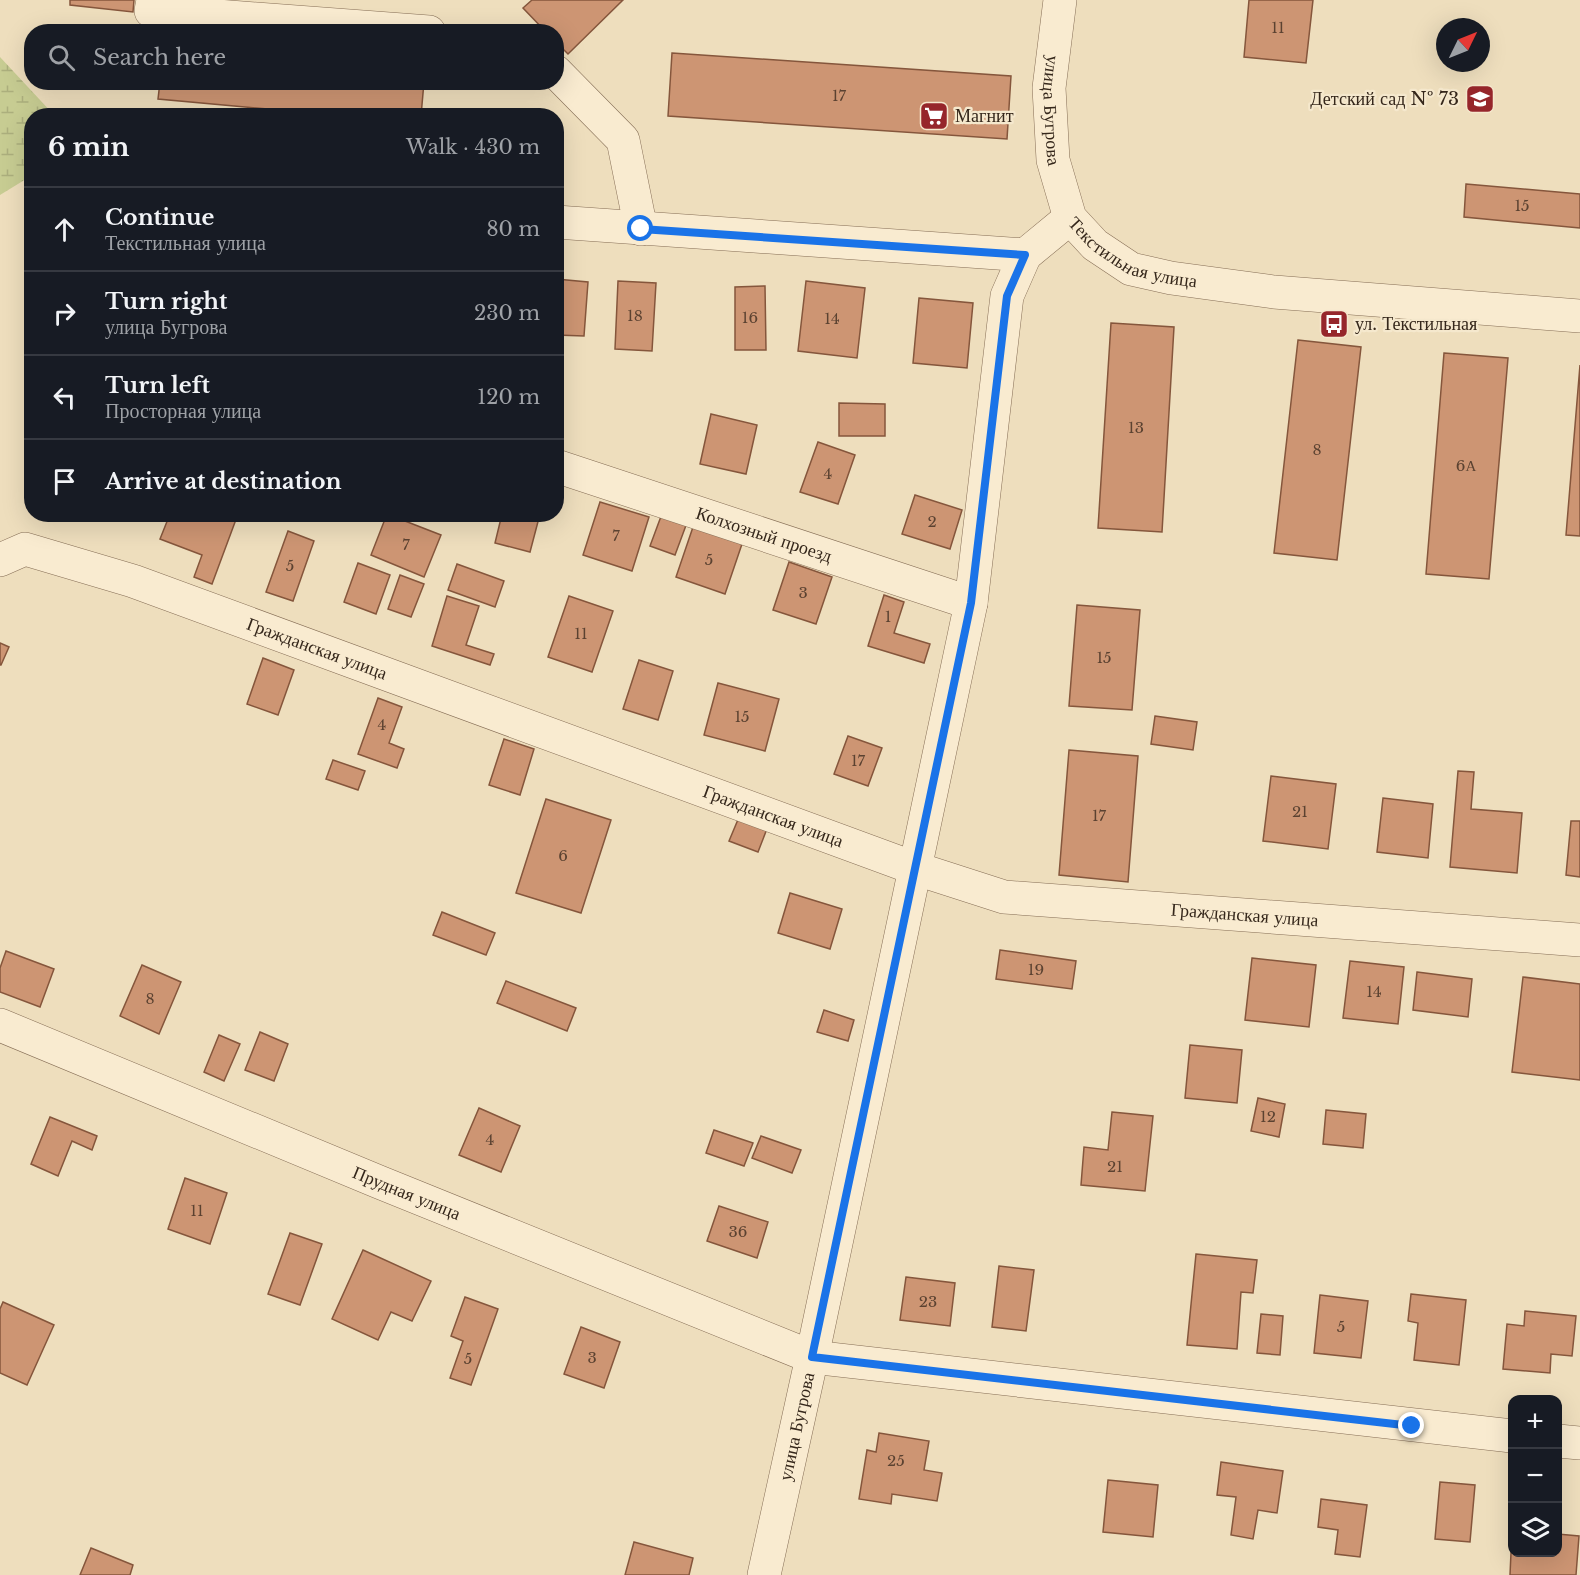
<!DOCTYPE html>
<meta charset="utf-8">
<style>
body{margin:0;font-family:"Libre Baskerville",serif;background:#242831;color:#f1f3f6}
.controls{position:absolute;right:18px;bottom:18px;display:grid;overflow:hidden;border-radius:12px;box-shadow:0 6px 24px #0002}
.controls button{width:54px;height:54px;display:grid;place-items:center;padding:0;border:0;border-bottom:2px solid #363941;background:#171b24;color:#f1f3f6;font:30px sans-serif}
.compass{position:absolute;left:1436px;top:18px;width:54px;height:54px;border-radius:50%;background:#171b24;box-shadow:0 6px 24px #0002;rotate:47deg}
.stop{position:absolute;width:18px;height:18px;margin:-14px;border:4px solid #1a73e8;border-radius:50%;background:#fff}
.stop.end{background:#1a73e8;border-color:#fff;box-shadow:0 2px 6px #0008}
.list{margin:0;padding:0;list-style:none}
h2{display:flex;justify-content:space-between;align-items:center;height:78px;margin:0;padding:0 24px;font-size:26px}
h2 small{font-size:20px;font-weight:400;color:#9ea1a6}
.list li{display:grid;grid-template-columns:39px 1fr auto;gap:18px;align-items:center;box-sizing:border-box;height:84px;padding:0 24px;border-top:2px solid #363941}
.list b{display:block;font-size:22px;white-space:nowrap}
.list p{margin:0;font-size:20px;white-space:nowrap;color:#9ea1a6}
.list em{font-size:20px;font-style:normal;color:#9ea1a6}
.icon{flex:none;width:33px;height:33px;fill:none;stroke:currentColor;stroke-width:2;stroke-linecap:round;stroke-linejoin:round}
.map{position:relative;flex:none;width:1580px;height:1575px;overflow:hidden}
.search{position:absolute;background:#171b24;box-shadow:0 6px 24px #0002;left:24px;top:24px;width:540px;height:66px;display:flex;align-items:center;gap:15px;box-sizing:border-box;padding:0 21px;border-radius:24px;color:#9ea1a6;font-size:22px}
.panel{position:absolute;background:#171b24;box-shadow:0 6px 24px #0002;left:24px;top:108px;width:540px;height:414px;border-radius:24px}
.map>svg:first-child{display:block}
.wetland{fill:url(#wetland-marsh)}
.building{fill:#cd9573;stroke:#85563c;stroke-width:1.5}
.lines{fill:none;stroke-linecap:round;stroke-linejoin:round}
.minor-casing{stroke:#866e56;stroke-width:34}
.minor{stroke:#f9ebd0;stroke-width:33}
.route{stroke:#1a73e8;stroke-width:8}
.labels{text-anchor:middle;stroke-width:4.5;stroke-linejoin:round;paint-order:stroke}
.number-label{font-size:15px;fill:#5b4231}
.poi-label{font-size:18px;fill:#35271b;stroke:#f5e8cd;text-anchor:start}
.street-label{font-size:18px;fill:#35271b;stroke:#f5e8cd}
</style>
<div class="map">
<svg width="1580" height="1575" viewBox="0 0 1580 1575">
<defs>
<pattern id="wetland-marsh" width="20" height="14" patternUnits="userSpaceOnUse" patternTransform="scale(1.5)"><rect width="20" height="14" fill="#c7cc92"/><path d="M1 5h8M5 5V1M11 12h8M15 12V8" fill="none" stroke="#acaf7d"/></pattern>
</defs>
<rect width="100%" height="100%" fill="#eedebd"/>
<!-- wetland -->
<polygon class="wetland" points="0,57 54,115 32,116 31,176 0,195"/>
<!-- building -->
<g class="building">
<polygon points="70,0 134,0 133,12 70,5"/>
<polygon points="532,0 623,0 568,54 556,42 556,32 546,32 523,8"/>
<polygon points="1249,0 1313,0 1306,63 1244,57"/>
<polygon points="672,53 1011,76 1007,139 668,116"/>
<polygon points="160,82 424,82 421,116 345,116 158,99"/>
<polygon points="1466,184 1580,194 1580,228 1464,217"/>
<polygon points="556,279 588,282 584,336 556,335"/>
<polygon points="618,281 656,283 652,351 615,349"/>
<polygon points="806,281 865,288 857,358 798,351"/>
<polygon points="765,286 766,350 735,350 735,287"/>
<polygon points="919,298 973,303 967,368 913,363"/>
<polygon points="1111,323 1174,327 1162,532 1098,528"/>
<polygon points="1298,340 1361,347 1337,560 1274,553"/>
<polygon points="1444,353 1508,358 1489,579 1426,574"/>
<polygon points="1580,365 1580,536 1566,535"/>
<polygon points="839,403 885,404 885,436 839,436"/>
<polygon points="711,414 757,425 746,474 700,464"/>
<polygon points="818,442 855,455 838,504 800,492"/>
<polygon points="915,495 962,510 950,549 902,534"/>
<polygon points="600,502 649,517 632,571 583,555"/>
<polygon points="663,511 688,520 675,555 650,546"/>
<polygon points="170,514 238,514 212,584 194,577 202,555 160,539"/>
<polygon points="387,514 441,535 424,577 371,555"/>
<polygon points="502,514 540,514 530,552 495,543"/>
<polygon points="693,527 742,544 725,594 676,577"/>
<polygon points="288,531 314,541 293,601 266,592"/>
<polygon points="789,562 832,577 816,624 773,610"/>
<polygon points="358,563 390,575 376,614 344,602"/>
<polygon points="457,564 504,581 495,607 448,590"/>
<polygon points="400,575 424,584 411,617 388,609"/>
<polygon points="884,595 904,602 894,633 930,644 924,663 868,646"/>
<polygon points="447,596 479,606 466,645 494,654 490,665 432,646"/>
<polygon points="569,596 613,611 592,672 548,657"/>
<polygon points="1077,605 1140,610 1132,710 1069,706"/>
<polygon points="0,643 9,647 1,665 0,665"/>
<polygon points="263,658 294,670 278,715 247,704"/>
<polygon points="639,660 673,671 658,720 623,709"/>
<polygon points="718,683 779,699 765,751 704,735"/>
<polygon points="378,698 402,707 389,743 404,749 397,768 358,754"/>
<polygon points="1155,716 1197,722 1193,750 1151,744"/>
<polygon points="848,736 882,748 868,786 834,774"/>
<polygon points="504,739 534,749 520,795 489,785"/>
<polygon points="1069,750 1138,756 1128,882 1059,875"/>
<polygon points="333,760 365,771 358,790 326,779"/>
<polygon points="1458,771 1474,772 1471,809 1522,813 1517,873 1450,867"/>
<polygon points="1271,776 1336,784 1328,849 1263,841"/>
<polygon points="1383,798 1433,804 1428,858 1377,852"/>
<polygon points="546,799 611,820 581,913 516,893"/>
<polygon points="742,810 770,821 758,852 729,841"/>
<polygon points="1571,821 1580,821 1580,877 1566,875"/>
<polygon points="790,893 842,909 830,949 778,933"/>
<polygon points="442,912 495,933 486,955 433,935"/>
<polygon points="1000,950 1076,961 1072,989 996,979"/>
<polygon points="6,951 54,969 40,1007 0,992 0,968"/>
<polygon points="1252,958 1316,965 1309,1027 1245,1020"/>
<polygon points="1350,961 1404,967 1398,1024 1343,1018"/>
<polygon points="142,965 181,982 159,1034 120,1016"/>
<polygon points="1417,972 1472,979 1468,1017 1413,1010"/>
<polygon points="1523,977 1580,984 1580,1080 1512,1072"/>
<polygon points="506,981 576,1008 567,1031 497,1003"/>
<polygon points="824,1010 854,1020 848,1041 817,1032"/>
<polygon points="260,1032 288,1044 274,1081 245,1070"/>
<polygon points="219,1035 240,1044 224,1081 204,1072"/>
<polygon points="1190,1045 1242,1050 1237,1103 1185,1098"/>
<polygon points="1258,1098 1285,1104 1279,1137 1251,1131"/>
<polygon points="479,1108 520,1126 501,1172 459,1155"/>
<polygon points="1326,1110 1366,1114 1363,1148 1323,1144"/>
<polygon points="1112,1112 1153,1116 1145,1191 1081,1185 1084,1147 1108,1150"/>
<polygon points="50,1117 97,1136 92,1150 72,1141 58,1176 31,1164"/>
<polygon points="714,1130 753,1143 744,1166 706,1153"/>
<polygon points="761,1136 801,1150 792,1173 752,1158"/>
<polygon points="185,1178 227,1193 210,1244 168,1229"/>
<polygon points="719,1206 768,1222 757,1258 707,1241"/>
<polygon points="290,1233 322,1244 300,1305 268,1294"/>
<polygon points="363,1250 431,1281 412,1321 391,1312 378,1340 332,1319"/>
<polygon points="1196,1254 1257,1260 1253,1293 1241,1292 1237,1349 1187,1345"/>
<polygon points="999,1266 1034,1270 1026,1331 992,1327"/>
<polygon points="906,1277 955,1283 950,1326 900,1320"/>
<polygon points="1411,1294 1466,1300 1459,1365 1414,1360 1418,1323 1408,1321"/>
<polygon points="1320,1295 1368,1301 1361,1358 1314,1353"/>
<polygon points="465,1297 498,1309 471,1385 450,1378 463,1341 451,1336"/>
<polygon points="3,1302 54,1325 27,1385 0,1373 0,1309"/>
<polygon points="1525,1311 1576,1316 1572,1356 1551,1354 1550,1373 1503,1369 1507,1324 1524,1326"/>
<polygon points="1261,1314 1283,1316 1280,1355 1257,1353"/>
<polygon points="581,1327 620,1342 604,1388 564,1374"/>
<polygon points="879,1433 929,1441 924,1470 942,1473 937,1501 892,1494 891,1504 859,1499 867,1450 876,1452"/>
<polygon points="1221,1462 1283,1471 1277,1513 1258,1510 1253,1539 1231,1535 1236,1497 1217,1495"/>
<polygon points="1108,1480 1158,1485 1153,1537 1103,1532"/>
<polygon points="1440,1482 1475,1485 1470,1542 1435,1539"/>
<polygon points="1321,1499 1367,1505 1360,1557 1335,1554 1338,1530 1318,1527"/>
<polygon points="1512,1531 1512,1552 1558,1552 1558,1534 1579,1536 1576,1575 1510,1575"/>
<polygon points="634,1542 693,1558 689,1575 625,1575"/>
<polygon points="91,1548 133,1565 130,1575 80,1575"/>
</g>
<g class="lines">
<!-- minor casing -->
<g class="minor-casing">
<g id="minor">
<polyline points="153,0 151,11 429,32"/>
<path id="s1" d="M 1060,0 L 1049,88 L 1053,160 L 1070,218 L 1095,245 L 1131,269 L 1171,278 L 1274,292 L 1580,316"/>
<polyline points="556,72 623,140 641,229"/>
<polyline points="556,222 1025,255 1070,218"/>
<path id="s2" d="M 556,466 L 971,603"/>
<path id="s3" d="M 0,560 L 25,549 L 133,581 L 914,868 L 1004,897 L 1580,940"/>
<path id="s4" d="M 0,1025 L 379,1182 L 812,1357 L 1512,1436"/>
<polyline points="1558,1441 1580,1443"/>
<path id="s5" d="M 764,1575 L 812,1357 L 971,603 L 1007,296 L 1025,255"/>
</g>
</g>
<!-- minor -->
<use href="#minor" class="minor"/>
</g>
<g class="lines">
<!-- route -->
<polyline class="route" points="641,229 1025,255 1007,296 971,603 812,1357 1412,1426"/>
</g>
<!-- icons -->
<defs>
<g id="school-square" transform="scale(1.5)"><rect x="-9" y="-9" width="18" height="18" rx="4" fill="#96262b" stroke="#f5e8cd"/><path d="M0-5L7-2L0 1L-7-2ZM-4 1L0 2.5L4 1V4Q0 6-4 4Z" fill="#fff"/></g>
<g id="supermarket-square" transform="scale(1.5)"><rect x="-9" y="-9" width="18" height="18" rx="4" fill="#96262b" stroke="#f5e8cd"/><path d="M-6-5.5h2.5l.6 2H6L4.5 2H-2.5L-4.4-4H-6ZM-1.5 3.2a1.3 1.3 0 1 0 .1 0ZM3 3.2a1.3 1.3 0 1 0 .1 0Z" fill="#fff"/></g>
<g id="bus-square" transform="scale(1.5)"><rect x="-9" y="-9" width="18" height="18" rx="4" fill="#96262b" stroke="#f5e8cd"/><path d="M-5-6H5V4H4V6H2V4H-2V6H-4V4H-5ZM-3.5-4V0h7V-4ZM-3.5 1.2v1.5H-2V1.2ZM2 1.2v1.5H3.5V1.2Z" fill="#fff"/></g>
</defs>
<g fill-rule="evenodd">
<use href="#school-square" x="1480" y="99"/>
<use href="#supermarket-square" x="934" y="116"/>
<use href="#bus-square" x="1334" y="324"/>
</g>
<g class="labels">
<!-- number labels -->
<g class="number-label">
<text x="1278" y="33">11</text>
<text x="839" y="101">17</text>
<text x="1522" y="211">15</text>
<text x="635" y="321">18</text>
<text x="750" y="323">16</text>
<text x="832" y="324">14</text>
<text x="1136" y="433">13</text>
<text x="1317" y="455">8</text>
<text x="1466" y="471">6А</text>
<text x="828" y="479">4</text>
<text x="932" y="527">2</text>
<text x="616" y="541">7</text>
<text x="406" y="550">7</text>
<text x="709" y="565">5</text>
<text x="290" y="571">5</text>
<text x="803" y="598">3</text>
<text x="888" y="622">1</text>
<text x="581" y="639">11</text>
<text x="1104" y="663">15</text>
<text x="742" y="722">15</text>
<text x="382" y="730">4</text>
<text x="858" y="766">17</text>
<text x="1300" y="817">21</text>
<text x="1099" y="821">17</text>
<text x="563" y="861">6</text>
<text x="1036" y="975">19</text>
<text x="1374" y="997">14</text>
<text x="150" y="1004">8</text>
<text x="1268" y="1122">12</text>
<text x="490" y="1145">4</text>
<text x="1115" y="1172">21</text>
<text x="197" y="1216">11</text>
<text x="738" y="1237">36</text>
<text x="928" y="1307">23</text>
<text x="1341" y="1332">5</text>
<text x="592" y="1363">3</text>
<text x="468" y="1364">5</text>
<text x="896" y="1466">25</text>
</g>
<!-- poi labels -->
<g class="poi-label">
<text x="1459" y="105" text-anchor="end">Детский сад № 73</text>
<text x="955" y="122">Магнит</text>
<text x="1355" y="330">ул. Текстильная</text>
</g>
<!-- street labels -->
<g class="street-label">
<text dy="6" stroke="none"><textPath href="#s1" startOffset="111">улица Бугрова</textPath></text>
<text dy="6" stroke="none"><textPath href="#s1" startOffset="296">Текстильная улица</textPath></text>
<text dy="6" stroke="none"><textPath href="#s2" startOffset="219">Колхозный проезд</textPath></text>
<text dy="6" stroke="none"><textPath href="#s3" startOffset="336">Гражданская улица</textPath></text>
<text dy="6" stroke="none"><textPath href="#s3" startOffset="822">Гражданская улица</textPath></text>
<text dy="6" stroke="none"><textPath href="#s3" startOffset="1308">Гражданская улица</textPath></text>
<text dy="6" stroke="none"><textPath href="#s4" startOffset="440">Прудная улица</textPath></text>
<text dy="6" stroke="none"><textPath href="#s5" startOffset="152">улица Бугрова</textPath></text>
</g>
</g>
</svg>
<div class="controls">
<button>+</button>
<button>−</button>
<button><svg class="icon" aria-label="layers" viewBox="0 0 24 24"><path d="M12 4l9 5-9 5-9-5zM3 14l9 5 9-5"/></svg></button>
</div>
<svg class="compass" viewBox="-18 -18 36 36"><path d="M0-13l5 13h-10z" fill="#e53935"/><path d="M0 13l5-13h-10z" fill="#9ea1a6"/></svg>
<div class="stop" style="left:641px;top:229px"></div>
<div class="stop end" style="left:1412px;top:1426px"></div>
<div class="search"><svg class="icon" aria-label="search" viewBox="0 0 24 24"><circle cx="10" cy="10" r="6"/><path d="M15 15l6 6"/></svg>Search here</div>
<section class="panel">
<h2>6 min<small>Walk · 430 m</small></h2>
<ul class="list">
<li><svg class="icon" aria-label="ahead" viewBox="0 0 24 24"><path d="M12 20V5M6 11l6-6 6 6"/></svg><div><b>Continue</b><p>Текстильная улица</p></div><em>80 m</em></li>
<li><svg class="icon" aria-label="right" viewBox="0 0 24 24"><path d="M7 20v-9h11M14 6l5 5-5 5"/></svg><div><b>Turn right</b><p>улица Бугрова</p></div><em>230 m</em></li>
<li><svg class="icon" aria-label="left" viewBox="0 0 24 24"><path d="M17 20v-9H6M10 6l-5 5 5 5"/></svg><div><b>Turn left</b><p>Просторная улица</p></div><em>120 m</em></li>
<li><svg class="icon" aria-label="arrive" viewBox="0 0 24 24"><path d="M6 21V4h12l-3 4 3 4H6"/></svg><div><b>Arrive at destination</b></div></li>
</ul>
</section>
</div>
